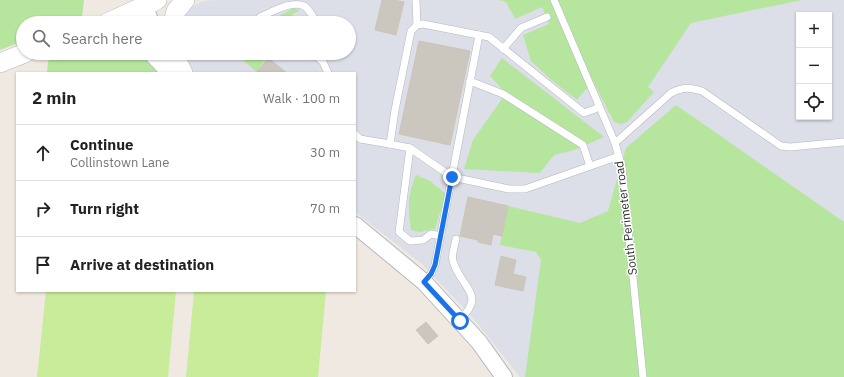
<!DOCTYPE html>
<meta charset="utf-8">
<style>
body{margin:0;font-family:"IBM Plex Sans",sans-serif;background:#f2f2f2;color:#202124}
.controls{position:absolute;right:12px;top:12px;display:grid;overflow:hidden;border-radius:0px;box-shadow:0 1px 3px #0004}
.controls button{width:36px;height:36px;display:grid;place-items:center;padding:0;border:0;border-bottom:1px solid #e0e0e0;background:#fff;color:#202124;font:20px sans-serif}
.stop{position:absolute;width:12px;height:12px;margin:-9px;border:3px solid #1a73e8;border-radius:50%;background:#fff}
.stop.end{background:#1a73e8;border-color:#fff;box-shadow:0 1px 4px #0008}
.list{margin:0;padding:0;list-style:none}
h2{display:flex;justify-content:space-between;align-items:center;height:52px;margin:0;padding:0 16px;font-size:17px}
h2 small{font-size:13px;font-weight:400;color:#757577}
.list li{display:grid;grid-template-columns:26px 1fr auto;gap:12px;align-items:center;box-sizing:border-box;height:56px;padding:0 16px;border-top:1px solid #e0e0e0}
.list b{display:block;font-size:15px;white-space:nowrap}
.list p{margin:0;font-size:13px;white-space:nowrap;color:#757577}
.list em{font-size:13px;font-style:normal;color:#757577}
.icon{flex:none;width:22px;height:22px;fill:none;stroke:currentColor;stroke-width:2;stroke-linecap:round;stroke-linejoin:round}
.map{position:relative;flex:none;width:844px;height:377px;overflow:hidden}
.search{position:absolute;background:#fff;box-shadow:0 1px 3px #0004;left:16px;top:16px;width:340px;height:44px;display:flex;align-items:center;gap:10px;box-sizing:border-box;padding:0 14px;border-radius:22px;color:#757577;font-size:15px}
.panel{position:absolute;background:#fff;box-shadow:0 1px 3px #0004;left:16px;top:72px;width:340px;height:220px;border-radius:0px}
.map>svg:first-child{display:block}
.airport{fill:#dcdee8;fill-rule:evenodd}
.green{fill:#b6e59e}
.pitch{fill:#c9ec9a}
.building{fill:#cbc7bf;stroke:#cbc5ba}
.lines{fill:none;stroke-linecap:round;stroke-linejoin:round}
.service-casing{stroke:#b4b7c1;stroke-width:8}
.tertiary-casing{stroke:#b4b7c1;stroke-width:18}
.secondary-casing{stroke:#b4b7c1;stroke-width:20}
.service{stroke:#fff;stroke-width:7}
.tertiary{stroke:#fff;stroke-width:16}
.secondary{stroke:#fff;stroke-width:19}
.route{stroke:#1a73e8;stroke-width:5}
.labels{text-anchor:middle;stroke-width:3;stroke-linejoin:round;paint-order:stroke}
.street-label{font-size:12px;fill:#2e2e2e;stroke:#fff}
</style>
<div class="map">
<svg width="844" height="377" viewBox="0 0 844 377">
<rect width="100%" height="100%" fill="#efe9e1"/>
<!-- airport -->
<path class="airport" d="M 216,0 L 844,0 L 844,377 L 520,377 L 473,318 L 422,264 L 355,212 L 355,73 L 195,73 L 188,64 L 183,53 L 349,53 L 349,23 L 181,23 L 182,18 L 190,8 L 203,1 ZM 799,15 L 829,15 L 829,117 L 799,117 Z"/>
<!-- green -->
<g class="green">
<polygon points="0,0 84,0 82,18 70,23 23,23 23,41 0,50"/>
<polygon points="499,0 802,0 691,23 648,87 654,92 627,122 621,124 614,122 593,81 577,100 549,78 531,61 523,35 549,24 542,7 515,19 506,2"/>
<polygon points="294,8 299,11 293,14 286,23 266,23"/>
<polygon points="68,53 147,53 163,73 47,73 48,61"/>
<polygon points="243,53 268,53 257,72 243,60"/>
<polygon points="502,58 604,137 574,150 554,155 540,173 464,169 473,140 506,93 490,76"/>
<polygon points="676,105 844,222 844,377 525,377 541,260 536,252 500,245 508,206 580,223 608,211 626,148"/>
<path d="M 416,175 L 430,181 L 446,194 L 435,229 L 419,232 L 411,230 C 408,208 407,196 416,175 Z"/>
</g>
<!-- pitch -->
<g class="pitch">
<polygon points="46,291 176,291 168,377 37,377"/>
<polygon points="194,291 326,291 318,377 186,377"/>
</g>
<!-- building -->
<g class="building">
<polygon points="382,0 393,0 404,2 396,35 375,30"/>
<polygon points="419,41 470,51 450,145 399,134"/>
<polygon points="268,58 287,73 256,73"/>
<polygon points="468,197 508,206 502,236 493,234 491,245 478,242 478,240 460,236"/>
<polygon points="501,256 516,260 513,274 526,277 523,291 495,285"/>
<polygon points="426,322 438,336 428,344 416,330"/>
</g>
<g class="lines">
<!-- service casing -->
<g class="service-casing">
<g id="service">
<polyline points="416,0 417,25"/>
<polyline points="554,0 615,143 622,168 643,377"/>
<path d="M 260,17 C 272,12 292,0 304,6 C 308,8 311,14 314,18 L 311,23"/>
<polyline points="503,49 521,28 547,17"/>
<polyline points="313,53 323,62 328,73"/>
<polyline points="470,81 503,94 583,145 590,166"/>
<polyline points="355,134 360,139 390,144 395,110 411,31 417,25 423,24 489,37 584,113 595,109 599,106"/>
<path d="M 615,143 L 671,93 C 683,87 689,87 702,91 L 781,146 L 790,147 L 844,142"/>
<polyline points="390,144 410,148 452,177 509,189 525,189 619,156"/>
<polyline points="410,148 399,232 410,241 423,240 431,234 441,236"/>
<path d="M 456,239 C 455,245 451,255 453,261 C 460,287 488,295 459,320"/>
<polyline points="424,282 431,274 435,265 479,35"/>
</g>
</g>
<!-- tertiary casing -->
<g class="tertiary-casing">
<g id="tertiary">
<polyline points="145,7 151,23"/>
<polyline points="355,225 424,282 479,342 504,377"/>
</g>
</g>
<!-- secondary casing -->
<g class="secondary-casing">
<g id="secondary">
<polyline points="107,23 157,0"/>
<polyline points="173,23 176,11 185,0"/>
<polyline points="153,53 172,73"/>
<polyline points="173,53 183,73"/>
<polyline points="0,63 25,53"/>
</g>
</g>
<!-- service -->
<use href="#service" class="service"/>
<!-- tertiary -->
<use href="#tertiary" class="tertiary"/>
<!-- secondary -->
<use href="#secondary" class="secondary"/>
</g>
<g class="lines">
<!-- route -->
<polyline class="route" points="452,177 435,265 431,274 424,282 460,321"/>
</g>
<g class="labels">
<!-- street labels -->
<g class="street-label">
<text transform="translate(626 218) rotate(-97)" y="4">South Perimeter road</text>
</g>
</g>
</svg>
<div class="controls">
<button>+</button>
<button>−</button>
<button><svg class="icon" aria-label="locate" viewBox="0 0 24 24"><circle cx="12" cy="12" r="6"/><path d="M12 2v4M12 18v4M2 12h4M18 12h4"/></svg></button>
</div>
<div class="stop" style="left:460px;top:321px"></div>
<div class="stop end" style="left:452px;top:177px"></div>
<div class="search"><svg class="icon" aria-label="search" viewBox="0 0 24 24"><circle cx="10" cy="10" r="6"/><path d="M15 15l6 6"/></svg>Search here</div>
<section class="panel">
<h2>2 min<small>Walk · 100 m</small></h2>
<ul class="list">
<li><svg class="icon" aria-label="ahead" viewBox="0 0 24 24"><path d="M12 20V5M6 11l6-6 6 6"/></svg><div><b>Continue</b><p>Collinstown Lane</p></div><em>30 m</em></li>
<li><svg class="icon" aria-label="right" viewBox="0 0 24 24"><path d="M7 20v-9h11M14 6l5 5-5 5"/></svg><div><b>Turn right</b></div><em>70 m</em></li>
<li><svg class="icon" aria-label="arrive" viewBox="0 0 24 24"><path d="M6 21V4h12l-3 4 3 4H6"/></svg><div><b>Arrive at destination</b></div></li>
</ul>
</section>
</div>
